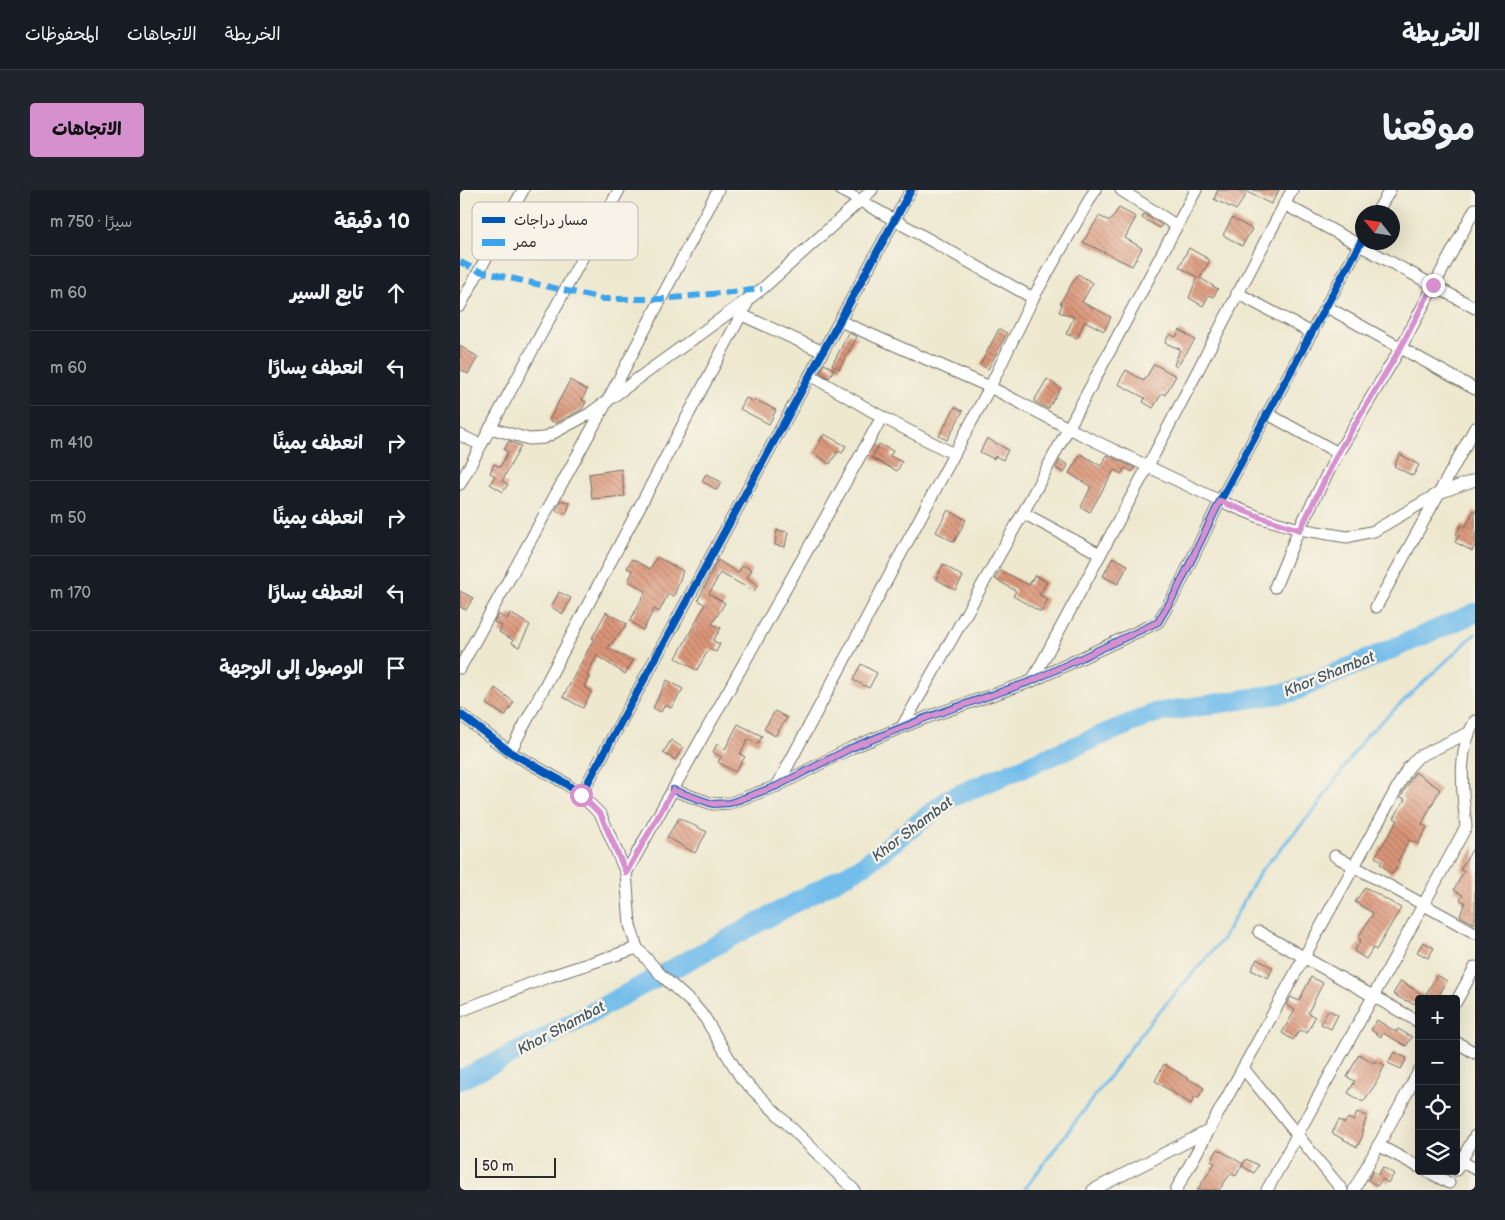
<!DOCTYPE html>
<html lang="ar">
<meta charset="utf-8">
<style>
body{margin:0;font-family:"Balsamiq Sans","Playpen Sans Arabic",sans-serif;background:#20242c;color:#f1f3f6;direction:rtl}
.controls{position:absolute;right:15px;bottom:15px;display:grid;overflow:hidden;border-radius:5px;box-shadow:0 5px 20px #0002}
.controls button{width:45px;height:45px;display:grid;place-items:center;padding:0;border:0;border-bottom:1px solid #363941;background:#171b24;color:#f1f3f6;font:25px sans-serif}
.compass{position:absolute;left:895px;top:15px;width:45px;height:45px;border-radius:50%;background:#171b24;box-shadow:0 5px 20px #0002;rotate:300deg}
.scale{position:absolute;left:15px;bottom:12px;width:81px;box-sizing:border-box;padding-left:5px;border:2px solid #2b2b2b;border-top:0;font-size:14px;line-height:18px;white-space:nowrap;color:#2b2b2b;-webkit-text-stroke:4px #f7f3e8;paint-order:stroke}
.stop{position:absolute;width:15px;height:15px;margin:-11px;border:4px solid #d690ce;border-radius:50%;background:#fff}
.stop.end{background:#d690ce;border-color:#fff;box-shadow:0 1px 5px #0008}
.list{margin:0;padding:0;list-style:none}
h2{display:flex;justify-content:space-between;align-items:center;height:65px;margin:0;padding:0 20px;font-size:21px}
h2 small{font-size:16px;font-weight:400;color:#9ea1a6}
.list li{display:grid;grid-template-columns:32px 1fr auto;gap:15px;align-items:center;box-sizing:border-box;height:75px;padding:0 20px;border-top:1px solid #363941}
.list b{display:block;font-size:19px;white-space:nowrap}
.list em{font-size:16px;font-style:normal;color:#9ea1a6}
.icon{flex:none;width:28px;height:28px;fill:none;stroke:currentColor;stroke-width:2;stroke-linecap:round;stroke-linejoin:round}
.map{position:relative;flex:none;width:1015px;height:1000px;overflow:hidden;direction:ltr;border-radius:5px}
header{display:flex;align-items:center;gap:30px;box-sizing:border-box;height:70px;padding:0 25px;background:#171b24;border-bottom:1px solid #363941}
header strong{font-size:24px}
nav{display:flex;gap:28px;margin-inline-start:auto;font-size:18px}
.intro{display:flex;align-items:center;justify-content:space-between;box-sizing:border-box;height:120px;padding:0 30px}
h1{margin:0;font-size:35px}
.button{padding:12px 22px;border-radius:5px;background:#d690ce;color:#111;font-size:18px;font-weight:700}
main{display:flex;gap:30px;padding:0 30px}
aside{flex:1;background:#171b24;border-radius:5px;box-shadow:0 5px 20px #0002}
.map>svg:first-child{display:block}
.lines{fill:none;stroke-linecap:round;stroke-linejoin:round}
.stream{stroke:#73bdeb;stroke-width:3}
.river{stroke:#73bdeb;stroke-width:20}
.building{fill:url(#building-back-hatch)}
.minor-casing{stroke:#6f6d64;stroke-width:13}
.minor{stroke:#fff;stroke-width:11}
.quiet{stroke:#3ea3eb;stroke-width:6;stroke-dasharray:12 6;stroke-linecap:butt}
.cycleway-casing{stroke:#f7f3e8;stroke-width:11}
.cycleway{stroke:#0057b8;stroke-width:8}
.route{stroke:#d690ce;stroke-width:6}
.labels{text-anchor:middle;stroke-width:5;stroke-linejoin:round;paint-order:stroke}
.water-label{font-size:15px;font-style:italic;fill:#415765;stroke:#f7f3e8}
.key{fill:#f7f3e8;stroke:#bab7af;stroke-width:1}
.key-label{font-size:14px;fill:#2b2b2b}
</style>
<header>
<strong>الخريطة</strong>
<nav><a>الخريطة</a><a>الاتجاهات</a><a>المحفوظات</a></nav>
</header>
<div class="intro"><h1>موقعنا</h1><a class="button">الاتجاهات</a></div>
<main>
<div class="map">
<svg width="1015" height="1000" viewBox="0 0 1015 1000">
<defs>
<pattern id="building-back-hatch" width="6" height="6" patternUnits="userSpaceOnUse" patternTransform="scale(1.25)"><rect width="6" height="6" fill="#db9578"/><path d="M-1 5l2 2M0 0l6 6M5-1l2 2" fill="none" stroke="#b27a63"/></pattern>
</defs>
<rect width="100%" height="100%" fill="#f7f3e8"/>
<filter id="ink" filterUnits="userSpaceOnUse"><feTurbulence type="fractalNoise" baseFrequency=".02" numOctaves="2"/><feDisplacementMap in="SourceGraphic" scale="10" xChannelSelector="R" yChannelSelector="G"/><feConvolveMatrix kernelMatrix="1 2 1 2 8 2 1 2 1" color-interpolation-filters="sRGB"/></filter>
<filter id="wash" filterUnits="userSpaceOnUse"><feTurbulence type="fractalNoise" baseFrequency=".0096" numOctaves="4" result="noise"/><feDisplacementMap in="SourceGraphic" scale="20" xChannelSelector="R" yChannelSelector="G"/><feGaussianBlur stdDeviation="1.12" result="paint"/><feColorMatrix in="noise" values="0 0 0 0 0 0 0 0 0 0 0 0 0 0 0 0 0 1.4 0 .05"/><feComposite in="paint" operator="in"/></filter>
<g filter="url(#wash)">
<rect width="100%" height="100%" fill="#eee8cf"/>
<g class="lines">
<!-- stream -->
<polyline class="stream" points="564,1000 690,832 762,750 800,682 856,618 905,547 1015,444"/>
<!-- river -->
<polyline class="river" points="0,890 79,851 403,676 490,608 695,523 832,502 1015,423"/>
</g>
<g id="blocks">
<!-- building -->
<g class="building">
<polygon points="758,0 776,0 786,5 776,20 754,9"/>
<polygon points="783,0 819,0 811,14"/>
<polygon points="659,18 676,27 665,48 682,58 672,76 623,52 639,26 650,31"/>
<polygon points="684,24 702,35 700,38 682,28"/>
<polygon points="772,28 792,39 782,56 763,45"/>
<polygon points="729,58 750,70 740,88 758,99 753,107 749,105 743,116 729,108 737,87 719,77"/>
<polygon points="618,84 633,93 622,112 651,127 644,141 625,131 617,148 606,144 614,127 599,122 602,114 600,113"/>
<polygon points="539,139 547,143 528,179 520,175"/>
<polygon points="720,140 735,150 717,177 714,175 720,159 705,153 709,144 716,147"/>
<polygon points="389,143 397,147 379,179 372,175"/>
<polygon points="0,156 18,167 8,184 0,179"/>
<polygon points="364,174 374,179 369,188 360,182"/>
<polygon points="694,174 716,186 705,205 702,203 693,218 683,212 685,208 658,194 666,180 684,191"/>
<polygon points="587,189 601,198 588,219 574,211"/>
<polygon points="110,190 127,200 122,210 126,212 122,219 96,233 89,230"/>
<polygon points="286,208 294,212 295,209 316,220 309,234 280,219"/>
<polygon points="495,217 503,221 487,250 479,246"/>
<polygon points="364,244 386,256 382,263 378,261 370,274 353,263"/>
<polygon points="527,248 548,260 543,270 535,266 534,269 520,262"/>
<polygon points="49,251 61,256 42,291 48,294 43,302 30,294 35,286 30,283 34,274 40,277 48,262 44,260"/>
<polygon points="419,254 433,261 430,266 442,272 437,281 412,268"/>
<polygon points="621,264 641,276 647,265 675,278 672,282 665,278 661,284 654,280 630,322 621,317 631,297 609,283"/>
<polygon points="940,264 959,275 953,286 934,276"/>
<polygon points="600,270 608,275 604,283 596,278"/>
<polygon points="161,279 165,306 132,309 129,284"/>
<polygon points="246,284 261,292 257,300 242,291"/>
<polygon points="101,310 110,313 106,324 96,321"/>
<polygon points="1015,319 1015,356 1012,361 995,352 999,346 996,344 1001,335 1005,337"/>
<polygon points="488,320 506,330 494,352 476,342"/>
<polygon points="317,340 328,342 325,357 315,355"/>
<polygon points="197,367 223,381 214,406 208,404 199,422 194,419 183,440 170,431 186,401 168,391 173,381 167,378 172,369 190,379"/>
<polygon points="653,367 668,375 658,394 643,386"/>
<polygon points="258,370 278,383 283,375 292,380 287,388 298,395 294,401 260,383 249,404 265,413 252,434 261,438 253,451 260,454 256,462 249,459 237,480 216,468 245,415 238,410"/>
<polygon points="483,374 503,387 495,400 476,389"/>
<polygon points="540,380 569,395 575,385 587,392 579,405 588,409 581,422 553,406 556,401 535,389"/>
<polygon points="0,401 13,408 6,420 0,417"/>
<polygon points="99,402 111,408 103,424 91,417"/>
<polygon points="146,422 167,434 148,458 173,471 165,484 137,466 127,485 129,486 124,497 132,501 123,518 103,507 134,449 132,448"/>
<polygon points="50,423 70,435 59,457 52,453 53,450 39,442 42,436 34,432 38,424 47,429"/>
<polygon points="401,474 417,483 409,498 393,490"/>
<polygon points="207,490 223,499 211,518 205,515 201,522 193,518"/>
<polygon points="35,498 54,512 45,526 26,514"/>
<polygon points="315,521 327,528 315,546 304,539"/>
<polygon points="278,534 302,546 298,554 288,549 280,564 285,567 275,582 258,572 261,567 253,562 257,554 265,559"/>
<polygon points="211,550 223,558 215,570 203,563"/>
<polygon points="955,582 980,599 962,634 967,637 958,654 949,650 938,671 940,673 932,684 920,674 922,671 915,667 938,630 934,628 945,609 941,607"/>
<polygon points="219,628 247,642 235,663 207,647"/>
<polygon points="1015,655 1015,734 1000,726 1005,712 1000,710 1003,705 994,700 1004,681 1000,680"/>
<polygon points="905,697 941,718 916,760 913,758 906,769 894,761 901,750 898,748 913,723 895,712"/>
<polygon points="963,752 974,758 968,768 957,762"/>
<polygon points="797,769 813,778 808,788 791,780"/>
<polygon points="977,785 987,791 977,809 959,809 959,815 944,810 933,804 941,791 965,806"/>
<polygon points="851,787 863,793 848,823 855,827 847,843 840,840 833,850 822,843 835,820 826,815 831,807 839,811"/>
<polygon points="868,820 878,825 871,839 861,834"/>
<polygon points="917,830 936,842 938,839 952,847 946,856 923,843 921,847 911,840"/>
<polygon points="934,862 947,868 941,879 928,873"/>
<polygon points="899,864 914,873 915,871 925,875 915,895 903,912 888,903 895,891 887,887"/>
<polygon points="704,874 744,898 738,908 735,906 731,914 695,891"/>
<polygon points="897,922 907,926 901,944 903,945 897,957 872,943 879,930 885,933 888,928 894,931"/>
<polygon points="758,959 783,974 776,986 771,983 759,1000 737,1000 755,973 751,971"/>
<polygon points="786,969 798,975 794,983 782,976"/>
<polygon points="923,977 934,984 928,993 922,989 917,996 908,990 913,981 918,985"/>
</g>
</g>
</g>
<g filter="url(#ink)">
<use href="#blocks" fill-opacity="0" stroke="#6f6d64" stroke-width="1"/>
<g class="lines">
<!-- minor casing -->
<g class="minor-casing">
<g id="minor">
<polyline points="381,0 573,108"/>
<polyline points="661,0 717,36"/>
<polyline points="824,14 1015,118"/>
<polyline points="917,22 930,0"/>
<polyline points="777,103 852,143"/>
<polyline points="0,116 63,0"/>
<polyline points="867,117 1015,199"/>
<polyline points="282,125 363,162"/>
<polyline points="380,131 530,197 608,238 760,311 799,327 839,339 887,347 914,341 979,303 1015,290"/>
<polyline points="350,185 422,227 494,264"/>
<polyline points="808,224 878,263"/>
<polyline points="30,238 69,249 84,248 129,224 302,99 412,0"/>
<polyline points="0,245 21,255"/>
<polyline points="0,294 159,0"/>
<polyline points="563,323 640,364"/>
<polyline points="815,397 839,339 878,263 940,159 1015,19"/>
<polyline points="916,417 1015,238"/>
<polyline points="0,478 149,208 258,0"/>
<polyline points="572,491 688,276 832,0"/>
<polyline points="0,524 50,562 105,593 121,605 451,0"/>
<polyline points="442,537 563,323 736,0"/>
<polyline points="50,562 291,106"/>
<polyline points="317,596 530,197 573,108 635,0"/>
<polyline points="213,600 253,614 270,613 317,596 391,558 465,528 572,491 698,432 716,402 760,311 902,50"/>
<polyline points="121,605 141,625 166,683 170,735 177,758 201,785 233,814 245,828 281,888 394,1000"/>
<polyline points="875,666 1015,743"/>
<polyline points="166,683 422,227"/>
<polyline points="799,742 959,832"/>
<polyline points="996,812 1015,777"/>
<polyline points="0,821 85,788 177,758"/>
<polyline points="996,852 1015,863"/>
<polyline points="783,878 882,1000"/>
<polyline points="918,955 959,977"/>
<polyline points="1001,971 1015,979"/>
<polyline points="996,980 1015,946"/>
<polyline points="967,981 989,993"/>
<polyline points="633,1000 748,941"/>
<polyline points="716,1000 948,578 958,567 1008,543"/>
<path d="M 807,1000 L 1006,637 C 1003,602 996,563 1015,531"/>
<polyline points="894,1000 959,881"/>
</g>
</g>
<!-- minor -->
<use href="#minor" class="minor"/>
<!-- quiet -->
<polyline class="quiet" points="0,72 19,81 143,109 202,109 302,99"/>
<!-- cycleway casing -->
<g class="cycleway-casing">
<g id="cycleway">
<polyline points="0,524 50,562 105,593 121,605 451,0"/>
<polyline points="213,600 253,614 270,613 317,596 391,558 465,528 572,491 698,432 716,402 760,311 902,50"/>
</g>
</g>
<!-- cycleway -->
<use href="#cycleway" class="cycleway"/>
</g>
</g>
<g class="lines" filter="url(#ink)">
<!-- route -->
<polyline class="route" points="121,605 141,625 166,683 213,600 253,614 270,613 317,596 391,558 466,528 572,491 698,432 716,402 760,311 800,327 840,340 878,263 940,159 973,95"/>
</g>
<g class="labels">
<!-- water labels -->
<g class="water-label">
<text transform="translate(869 484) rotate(-22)" y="5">Khor Shambat</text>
<text transform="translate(452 639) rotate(-37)" y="5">Khor Shambat</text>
<text transform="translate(101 838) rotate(-28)" y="5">Khor Shambat</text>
</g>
</g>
<!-- legend -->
<rect x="12" y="12" width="166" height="58" rx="8" class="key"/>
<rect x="22" y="27" width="23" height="6" fill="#0057b8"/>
<rect x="22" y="49" width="23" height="7" fill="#3ea3eb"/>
<g class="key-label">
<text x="54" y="35">مسار دراجات</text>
<text x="54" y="57">ممر</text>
</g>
</svg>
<div class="controls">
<button>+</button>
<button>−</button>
<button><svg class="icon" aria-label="locate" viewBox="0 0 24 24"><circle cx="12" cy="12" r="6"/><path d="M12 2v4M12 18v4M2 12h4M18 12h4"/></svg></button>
<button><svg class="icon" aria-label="layers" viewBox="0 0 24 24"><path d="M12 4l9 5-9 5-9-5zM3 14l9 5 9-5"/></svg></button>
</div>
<svg class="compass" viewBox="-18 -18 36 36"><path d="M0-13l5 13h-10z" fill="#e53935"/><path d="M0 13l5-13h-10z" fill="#9ea1a6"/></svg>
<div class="scale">50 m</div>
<div class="stop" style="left:121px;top:605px"></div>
<div class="stop end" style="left:973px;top:95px"></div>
</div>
<aside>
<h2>10 دقيقة<small>سيرًا · 750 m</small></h2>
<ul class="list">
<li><svg class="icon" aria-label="ahead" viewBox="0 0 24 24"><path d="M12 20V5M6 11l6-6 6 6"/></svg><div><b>تابع السير</b></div><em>60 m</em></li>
<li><svg class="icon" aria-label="left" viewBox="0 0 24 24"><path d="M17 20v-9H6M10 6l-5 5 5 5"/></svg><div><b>انعطف يسارًا</b></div><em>60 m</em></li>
<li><svg class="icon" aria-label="right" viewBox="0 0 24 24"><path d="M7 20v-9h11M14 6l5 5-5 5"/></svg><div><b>انعطف يمينًا</b></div><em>410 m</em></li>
<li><svg class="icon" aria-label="right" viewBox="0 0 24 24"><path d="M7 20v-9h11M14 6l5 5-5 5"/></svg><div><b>انعطف يمينًا</b></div><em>50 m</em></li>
<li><svg class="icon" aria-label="left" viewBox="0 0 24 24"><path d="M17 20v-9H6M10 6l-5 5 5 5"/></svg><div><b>انعطف يسارًا</b></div><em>170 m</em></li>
<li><svg class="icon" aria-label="arrive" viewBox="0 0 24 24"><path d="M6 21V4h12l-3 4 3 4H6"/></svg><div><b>الوصول إلى الوجهة</b></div></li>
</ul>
</aside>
</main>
